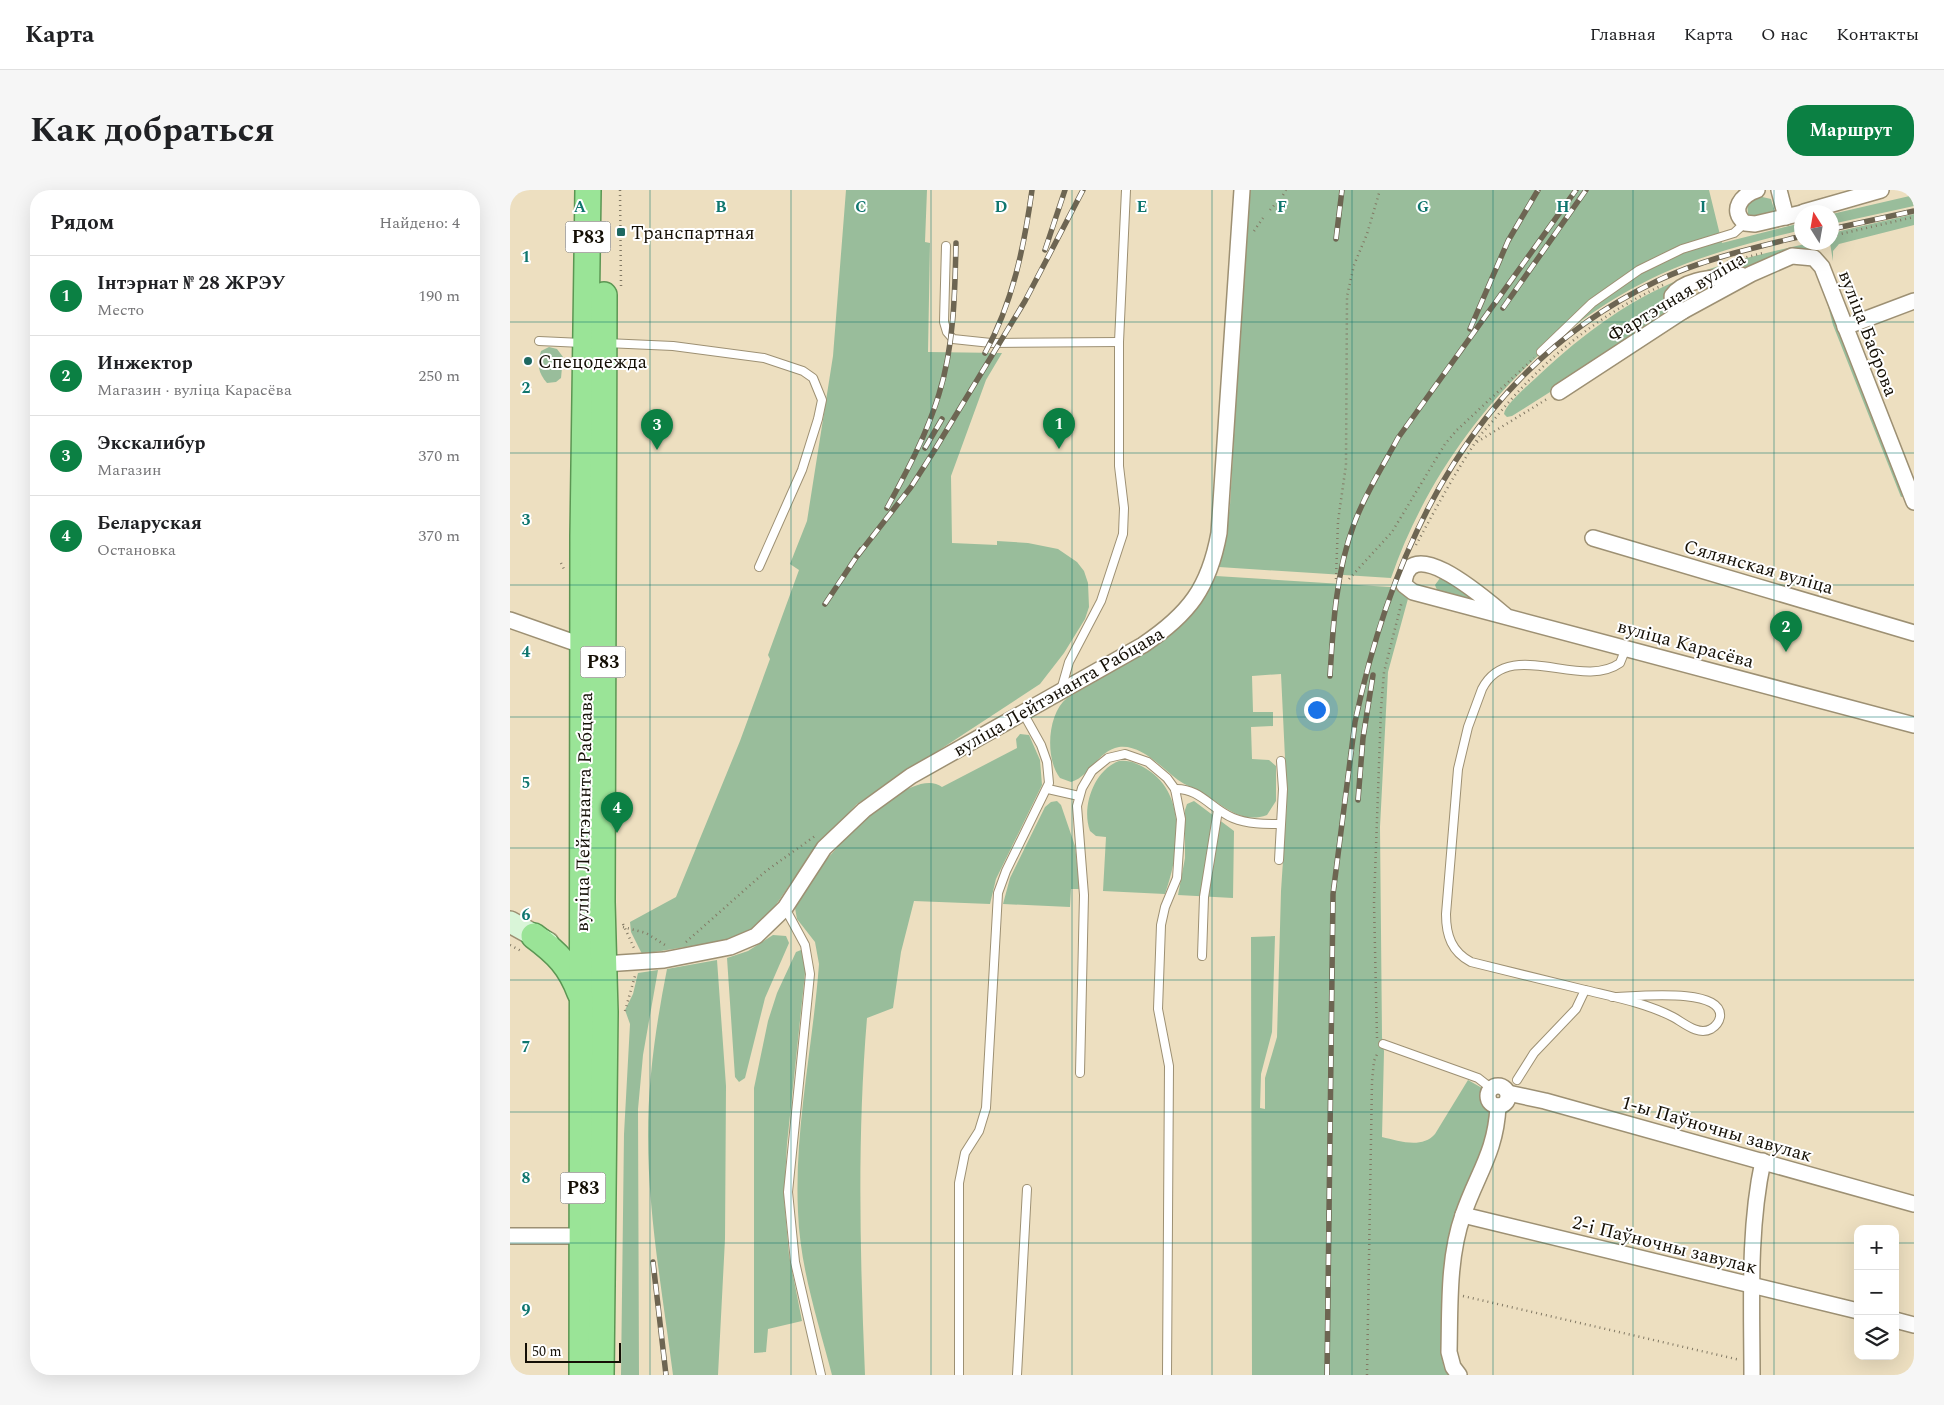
<!DOCTYPE html>
<html lang="ru">
<meta charset="utf-8">
<style>
body{margin:0;font-family:Spectral,serif;background:#f6f6f6;color:#202124}
.controls{position:absolute;right:15px;bottom:15px;display:grid;overflow:hidden;border-radius:10px;box-shadow:0 5px 20px #0002}
.controls button{width:45px;height:45px;display:grid;place-items:center;padding:0;border:0;border-bottom:1px solid #e0e0e0;background:#fff;color:#202124;font:25px sans-serif}
.compass{position:absolute;left:1284px;top:15px;width:45px;height:45px;border-radius:50%;background:#fff;box-shadow:0 5px 20px #0002;rotate:349deg}
.scale{position:absolute;left:15px;bottom:12px;width:96px;box-sizing:border-box;padding-left:5px;border:2px solid #140f05;border-top:0;font-size:14px;line-height:18px;white-space:nowrap;color:#140f05;-webkit-text-stroke:4px #fff;paint-order:stroke}
.you{position:absolute;left:806px;top:519px;width:18px;height:18px;margin:-12px;border:4px solid #fff;border-radius:50%;background:#1a73e8;box-shadow:0 0 0 8px #1a73e833}
.badge{display:grid;place-items:center;width:32px;height:32px;border-radius:50%;background:#0b8043;color:#fff;font-size:16px;font-weight:700}
.pin{position:absolute;translate:-50% -41px;filter:drop-shadow(0 1px 2px #0008)}
.pin::after{content:'';position:absolute;top:26px;width:18px;height:15px;background:inherit;clip-path:polygon(0 0,100% 0,50% 100%)}
.list{margin:0;padding:0;list-style:none}
h2{display:flex;justify-content:space-between;align-items:center;height:65px;margin:0;padding:0 20px;font-size:21px}
h2 small{font-size:16px;font-weight:400;color:#757577}
.list li{display:grid;grid-template-columns:32px 1fr auto;gap:15px;align-items:center;box-sizing:border-box;height:80px;padding:0 20px;border-top:1px solid #e0e0e0}
.list b{display:block;font-size:19px;white-space:nowrap}
.list p{margin:0;font-size:16px;white-space:nowrap;color:#757577}
.list em{font-size:16px;font-style:normal;color:#757577}
.icon{flex:none;width:28px;height:28px;fill:none;stroke:currentColor;stroke-width:2;stroke-linecap:round;stroke-linejoin:round}
.map{position:relative;flex:none;width:1404px;height:1185px;overflow:hidden;border-radius:20px}
header{display:flex;align-items:center;gap:30px;box-sizing:border-box;height:70px;padding:0 25px;background:#fff;border-bottom:1px solid #e0e0e0}
header strong{font-size:24px}
nav{display:flex;gap:28px;margin-inline-start:auto;font-size:18px}
.intro{display:flex;align-items:center;justify-content:space-between;box-sizing:border-box;height:120px;padding:0 30px}
h1{margin:0;font-size:35px}
.button{padding:12px 22px;border-radius:20px;background:#0b8043;color:#fff;font-size:18px;font-weight:700}
main{display:flex;gap:30px;padding:0 30px}
aside{flex:1;background:#fff;border-radius:20px;box-shadow:0 5px 20px #0002}
.map>svg:first-child{display:block}
.green{fill:#99bd9b}
.lines{fill:none;stroke-linecap:round;stroke-linejoin:round}
.service-casing{stroke:#9d9073;stroke-width:10}
.minor-casing{stroke:#9d9073;stroke-width:18}
.secondary-casing{stroke:#9d9073;stroke-width:24}
.trunk-casing{stroke:#5b9653;stroke-width:28}
.path{stroke:#827964;stroke-width:2.5;stroke-dasharray:1 4;stroke-linecap:butt}
.service{stroke:#fff;stroke-width:8}
.minor{stroke:#fff;stroke-width:15}
.secondary{stroke:#d9f5d8;stroke-width:21}
.trunk{stroke:#9ae497;stroke-width:25}
.rail-casing{stroke:#6d6552;stroke-width:5.5}
.rail{stroke:#fff;stroke-width:4;stroke-dasharray:11;stroke-linecap:butt}
.grid{fill:none;stroke:#0f766e;stroke-width:1;stroke-opacity:0.55}
.poi-dot{fill:#1e6861;stroke:#fff;stroke-width:2}
.labels{text-anchor:middle;stroke-width:4;stroke-linejoin:round;paint-order:stroke}
.shield{fill:#fff;stroke:#5a5750;stroke-width:1}
.shield-label{font-size:18px;font-weight:bold;fill:#140f05}
.poi-label{font-size:19px;fill:#140f05;stroke:#fff;text-anchor:start}
.street-label{font-size:19px;fill:#140f05;stroke:#fff}
.grid-label{font-size:16px;text-anchor:middle;font-weight:bold;fill:#0f766e;stroke:#fff;stroke-width:4;stroke-linejoin:round;paint-order:stroke}
</style>
<header>
<strong>Карта</strong>
<nav><a>Главная</a><a>Карта</a><a>О нас</a><a>Контакты</a></nav>
</header>
<div class="intro"><h1>Как добраться</h1><a class="button">Маршрут</a></div>
<main>
<aside>
<h2>Рядом<small>Найдено: 4</small></h2>
<ul class="list">
<li><span class="badge">1</span><div><b>Інтэрнат № 28 ЖРЭУ</b><p>Место</p></div><em>190 m</em></li>
<li><span class="badge">2</span><div><b>Инжектор</b><p>Магазин · вуліца Карасёва</p></div><em>250 m</em></li>
<li><span class="badge">3</span><div><b>Экскалибур</b><p>Магазин</p></div><em>370 m</em></li>
<li><span class="badge">4</span><div><b>Беларуская</b><p>Остановка</p></div><em>370 m</em></li>
</ul>
</aside>
<div class="map">
<svg width="1404" height="1185" viewBox="0 0 1404 1185">
<rect width="100%" height="100%" fill="#eddfc0"/>
<!-- green -->
<g class="green">
<polygon points="336,0 417,0 415,52 420,53 418,162 492,163 476,190 441,286 442,353 487,355 487,351 518,353 548,359 567,372 574,381 578,393 579,417 575,429 554,463 530,494 347,614 302,662 259,725 242,741 219,750 132,764 121,742 120,732 166,707 230,551 260,469 258,465 289,380 280,374 297,331 323,166"/>
<path d="M 738,0 L 1199,0 L 1212,53 L 1291,33 L 1291,40 C 1244,52 1195,64 1151,84 C 1025,142 926,258 881,388 L 709,377 L 715,355 L 720,315 Z"/>
<polygon points="1404,5 1404,16 1322,34 1322,24"/>
<polygon points="1248,6 1261,9 1264,19 1262,23 1241,28 1238,24 1237,14"/>
<polygon points="1404,24 1404,35 1329,54 1323,61 1323,71 1320,53 1326,42"/>
<path d="M 1300,53 L 1304,53 L 1304,57 L 1243,77 L 1182,91 L 1159,121 L 1157,128 L 1002,226 L 997,227 L 994,224 C 995,214 1021,193 1029,185 C 1074,143 1123,106 1182,85 C 1220,71 1260,62 1300,53 Z"/>
<polygon points="1312,93 1395,306 1391,307 1323,135"/>
<path d="M 39,157 L 47,159 L 53,167 L 51,188 L 46,192 L 37,193 C 28,183 27,174 31,161 Z"/>
<polygon points="933,384 967,411 927,400 925,395"/>
<path d="M 706,386 L 880,397 L 899,405 L 878,482 L 870,637 L 872,847 L 874,861 L 872,947 C 889,951 912,959 925,944 L 958,890 L 972,898 L 981,932 L 935,1077 L 931,1163 L 934,1178 L 939,1185 L 742,1185 L 741,747 L 765,746 L 762,842 L 751,884 L 750,918 L 755,919 L 755,888 L 767,847 L 771,701 L 777,610 L 771,484 L 742,486 L 743,522 L 763,522 L 763,536 L 741,537 L 742,569 L 759,570 L 766,576 L 766,611 L 757,625 C 730,635 712,614 691,602 C 684,598 675,595 668,590 C 652,578 631,554 609,557 C 587,561 581,586 561,592 L 550,588 C 535,569 537,524 557,508 C 614,474 674,448 706,386 Z"/>
<path d="M 510,544 L 519,545 L 530,570 L 532,595 L 486,689 L 480,714 L 404,711 L 391,762 L 383,818 L 357,828 C 347,947 350,1066 355,1185 L 322,1185 C 308,1131 290,1078 288,1022 C 284,940 303,856 309,774 L 305,752 L 287,729 L 285,718 C 295,685 397,570 432,597 L 507,558 L 506,549 Z"/>
<path d="M 609,571 C 622,570 631,575 641,582 C 678,609 668,667 655,704 L 593,701 L 596,647 L 586,646 L 580,641 C 571,617 584,580 609,571 Z"/>
<polygon points="547,611 551,615 565,656 570,699 561,699 560,717 493,714 500,688 535,617 541,612"/>
<polygon points="684,611 724,641 723,708 668,705 675,668 675,620 677,614"/>
<polygon points="263,745 276,746 279,753 255,808 235,888 229,892 225,887 217,768 238,761"/>
<polygon points="291,760 295,768 295,783 277,954 274,1007 279,1065 292,1131 258,1139 256,1162 244,1163 244,898 258,831 267,803 286,762"/>
<path d="M 207,770 L 216,896 L 215,1049 L 208,1185 L 163,1185 C 153,1106 138,1025 138,946 C 138,889 146,835 157,779 Z"/>
<polygon points="148,780 133,865 128,919 129,1185 111,1185 114,944 120,834 115,820 123,804 128,783"/>
</g>
<g class="lines">
<!-- service casing -->
<g class="service-casing">
<g id="service">
<polyline points="436,56 434,132 437,142 443,149 481,153 609,152"/>
<polyline points="29,151 72,153"/>
<polyline points="96,153 163,156 254,168 293,181 303,188 312,210 308,229 292,280 249,377"/>
<polyline points="1031,162 1082,113 1129,80 1172,59 1224,43 1235,33"/>
<polyline points="551,500 559,472 591,411 613,344 614,318 609,276 609,152 616,0"/>
<polyline points="538,599 569,606"/>
<path d="M 665,599 C 690,598 701,619 723,628 C 738,634 754,634 770,634"/>
<polyline points="769,670 773,599 771,571"/>
<polyline points="275,718 295,755 300,784 278,1002 285,1072 311,1185"/>
<polyline points="692,766 694,707 708,620"/>
<path d="M 1075,800 C 1104,807 1136,813 1163,827 C 1174,833 1188,846 1201,839 C 1206,836 1209,832 1210,827 C 1214,796 1121,807 1102,807"/>
<polyline points="873,854 968,888 982,899"/>
<polyline points="570,883 574,705 567,616 572,598 582,581 598,568 615,564 638,572 657,588 665,599 671,629 667,688 655,717 651,735 648,819 659,876 657,1185"/>
<path d="M 1007,890 L 1024,863 L 1066,819 L 1075,800 L 961,772 C 942,762 936,746 936,724 L 948,579 L 958,537 L 972,499 C 999,446 1071,501 1110,473 L 1116,458"/>
<polyline points="449,1185 449,993 455,963 469,941 476,918 488,703 496,681 539,593 537,572 531,555 512,521"/>
<polyline points="507,1185 517,999"/>
</g>
</g>
<!-- minor casing -->
<g class="minor-casing">
<g id="minor">
<path d="M 1247,0 C 1232,5 1219,20 1235,33 L 1245,34 L 1292,23"/>
<polyline points="1269,0 1276,27"/>
<polyline points="1294,22 1371,0"/>
<path d="M 1173,121 L 1164,117 L 1162,106 C 1175,87 1210,88 1231,85"/>
<polyline points="1335,137 1404,111"/>
<polyline points="1049,202 1173,121 1241,84 1282,66 1304,68 1312,77 1404,312"/>
<polyline points="1083,348 1404,443"/>
<path d="M 996,426 C 980,413 897,338 894,395 L 903,402 L 1404,535"/>
<polyline points="0,430 74,456"/>
<path d="M 94,774 L 154,770 L 220,757 L 246,746 L 275,718 L 314,658 L 354,620 L 401,586 L 633,455 C 679,424 699,398 709,343 L 732,0"/>
<circle cx="988" cy="906" r="10"/>
<polyline points="998,903 1035,911 1404,1014"/>
<polyline points="953,1025 1348,1121"/>
<polyline points="0,1046 73,1046"/>
<polyline points="1385,1130 1404,1135"/>
<path d="M 949,1185 L 943,1177 L 939,1162 C 940,1118 938,1067 953,1025 C 967,984 986,962 988,916"/>
<path d="M 1242,1185 C 1242,1115 1238,1040 1253,971"/>
</g>
</g>
<!-- secondary casing -->
<g class="secondary-casing">
<polyline id="secondary" points="0,732 38,753"/>
</g>
<!-- trunk casing -->
<g class="trunk-casing">
<g id="trunk">
<path d="M 24,746 C 47,763 60,776 70,803"/>
<polyline points="72,1185 73,346 78,0"/>
<polyline points="91,1185 95,822 92,712 94,105"/>
</g>
</g>
<!-- path -->
<g class="path">
<polyline points="110,0 111,96"/>
<polyline points="773,5 776,0"/>
<polyline points="760,20 766,13"/>
<polyline points="744,41 753,28"/>
<polyline points="1322,46 1404,27"/>
<polyline points="1217,72 1253,63"/>
<polyline points="967,252 1037,209"/>
<path d="M 906,355 C 924,322 942,288 963,256 C 969,245 979,236 987,226 C 1032,171 1088,125 1153,95"/>
<polyline points="51,373 54,379"/>
<polyline points="826,389 828,331 836,275 837,106 844,75 857,44 870,0"/>
<polyline points="839,389 882,342 935,254 947,240 1024,168"/>
<polyline points="113,734 124,758"/>
<polyline points="113,737 136,743 155,755"/>
<polyline points="176,752 256,681 305,646"/>
<polyline points="0,755 13,762"/>
<polyline points="115,821 125,786"/>
<polyline points="867,848 864,713 871,519 874,482 892,411"/>
<polyline points="953,1106 1230,1170"/>
<polyline points="857,1185 862,891 864,871 868,862"/>
</g>
<!-- service -->
<use href="#service" class="service"/>
<!-- minor -->
<use href="#minor" class="minor"/>
<!-- secondary -->
<use href="#secondary" class="secondary"/>
<!-- trunk -->
<use href="#trunk" class="trunk"/>
<!-- rail casing -->
<g class="rail-casing">
<g id="rail">
<polyline points="1322,39 1404,21"/>
<polyline points="826,49 832,0"/>
<polyline points="535,60 555,0"/>
<polyline points="993,118 1076,0"/>
<polyline points="960,139 998,51 1028,0"/>
<path d="M 475,163 C 503,112 514,57 522,0"/>
<polyline points="415,258 432,229"/>
<path d="M 377,318 C 397,281 417,244 429,204 C 444,156 445,102 446,53"/>
<polyline points="348,365 401,297 424,261 515,111 573,0"/>
<polyline points="315,414 351,360"/>
<path d="M 820,486 C 823,435 826,382 844,334 C 855,304 873,276 888,248 L 1066,0"/>
<polyline points="848,610 853,548 863,485"/>
<polyline points="143,1072 156,1185"/>
<path d="M 817,1185 L 823,704 L 845,532 C 884,347 968,176 1147,91 C 1193,69 1243,58 1292,46"/>
</g>
</g>
<!-- rail -->
<use href="#rail" class="rail"/>
</g>
<!-- grid -->
<path class="grid" d="M 140,0 L 140,1185M 281,0 L 281,1185M 421,0 L 421,1185M 562,0 L 562,1185M 702,0 L 702,1185M 842,0 L 842,1185M 983,0 L 983,1185M 1123,0 L 1123,1185M 1264,0 L 1264,1185M 0,132 L 1404,132M 0,263 L 1404,263M 0,395 L 1404,395M 0,527 L 1404,527M 0,658 L 1404,658M 0,790 L 1404,790M 0,922 L 1404,922M 0,1053 L 1348,1053M 1385,1053 L 1404,1053"/>
<!-- markers -->
<g class="poi-dot">
<rect x="106" y="37" width="10" height="10" rx="2.5"/>
<circle cx="18" cy="171" r="5"/>
</g>
<g class="labels">
<!-- shield labels -->
<g class="shield">
<rect x="55.5" y="31.5" width="45" height="31" rx="4"/>
<rect x="70.5" y="456.5" width="45" height="31" rx="4"/>
<rect x="50.5" y="982.5" width="45" height="31" rx="4"/>
</g>
<g class="shield-label">
<text x="78" y="53">Р83</text>
<text x="93" y="478">Р83</text>
<text x="73" y="1004">Р83</text>
</g>
<!-- poi labels -->
<g class="poi-label">
<text x="121" y="49">Транспартная</text>
<text x="28" y="178">Спецодежда</text>
</g>
<!-- street labels -->
<g class="street-label">
<text transform="translate(1166 106) rotate(-31)" y="7">Фартэчная вуліца</text>
<text transform="translate(1359 143) rotate(69)" y="7">вуліца Баброва</text>
<text transform="translate(1249 376) rotate(16)" y="7">Сялянская вуліца</text>
<text transform="translate(1176 453) rotate(15)" y="7">вуліца Карасёва</text>
<text transform="translate(548 501) rotate(-30)" y="7">вуліца Лейтэнанта Рабцава</text>
<text transform="translate(73 622) rotate(-89)" y="7">вуліца Лейтэнанта Рабцава</text>
<text transform="translate(1207 938) rotate(16)" y="7">1-ы Паўночны завулак</text>
<text transform="translate(1155 1054) rotate(14)" y="7">2-і Паўночны завулак</text>
</g>
</g>
<g class="grid-label">
<text x="70" y="22">A</text>
<text x="211" y="22">B</text>
<text x="351" y="22">C</text>
<text x="491" y="22">D</text>
<text x="632" y="22">E</text>
<text x="772" y="22">F</text>
<text x="913" y="22">G</text>
<text x="1053" y="22">H</text>
<text x="1193" y="22">I</text>
<text x="16" y="72">1</text>
<text x="16" y="203">2</text>
<text x="16" y="335">3</text>
<text x="16" y="467">4</text>
<text x="16" y="598">5</text>
<text x="16" y="730">6</text>
<text x="16" y="862">7</text>
<text x="16" y="993">8</text>
<text x="16" y="1125">9</text>
</g>
</svg>
<div class="controls">
<button>+</button>
<button>−</button>
<button><svg class="icon" aria-label="layers" viewBox="0 0 24 24"><path d="M12 4l9 5-9 5-9-5zM3 14l9 5 9-5"/></svg></button>
</div>
<svg class="compass" viewBox="-18 -18 36 36"><path d="M0-13l5 13h-10z" fill="#e53935"/><path d="M0 13l5-13h-10z" fill="#757577"/></svg>
<div class="scale">50 m</div>
<div class="you"></div>
<div class="pin badge" style="left:549px;top:259px">1</div>
<div class="pin badge" style="left:1276px;top:462px">2</div>
<div class="pin badge" style="left:147px;top:260px">3</div>
<div class="pin badge" style="left:107px;top:643px">4</div>
</div>
</main>
